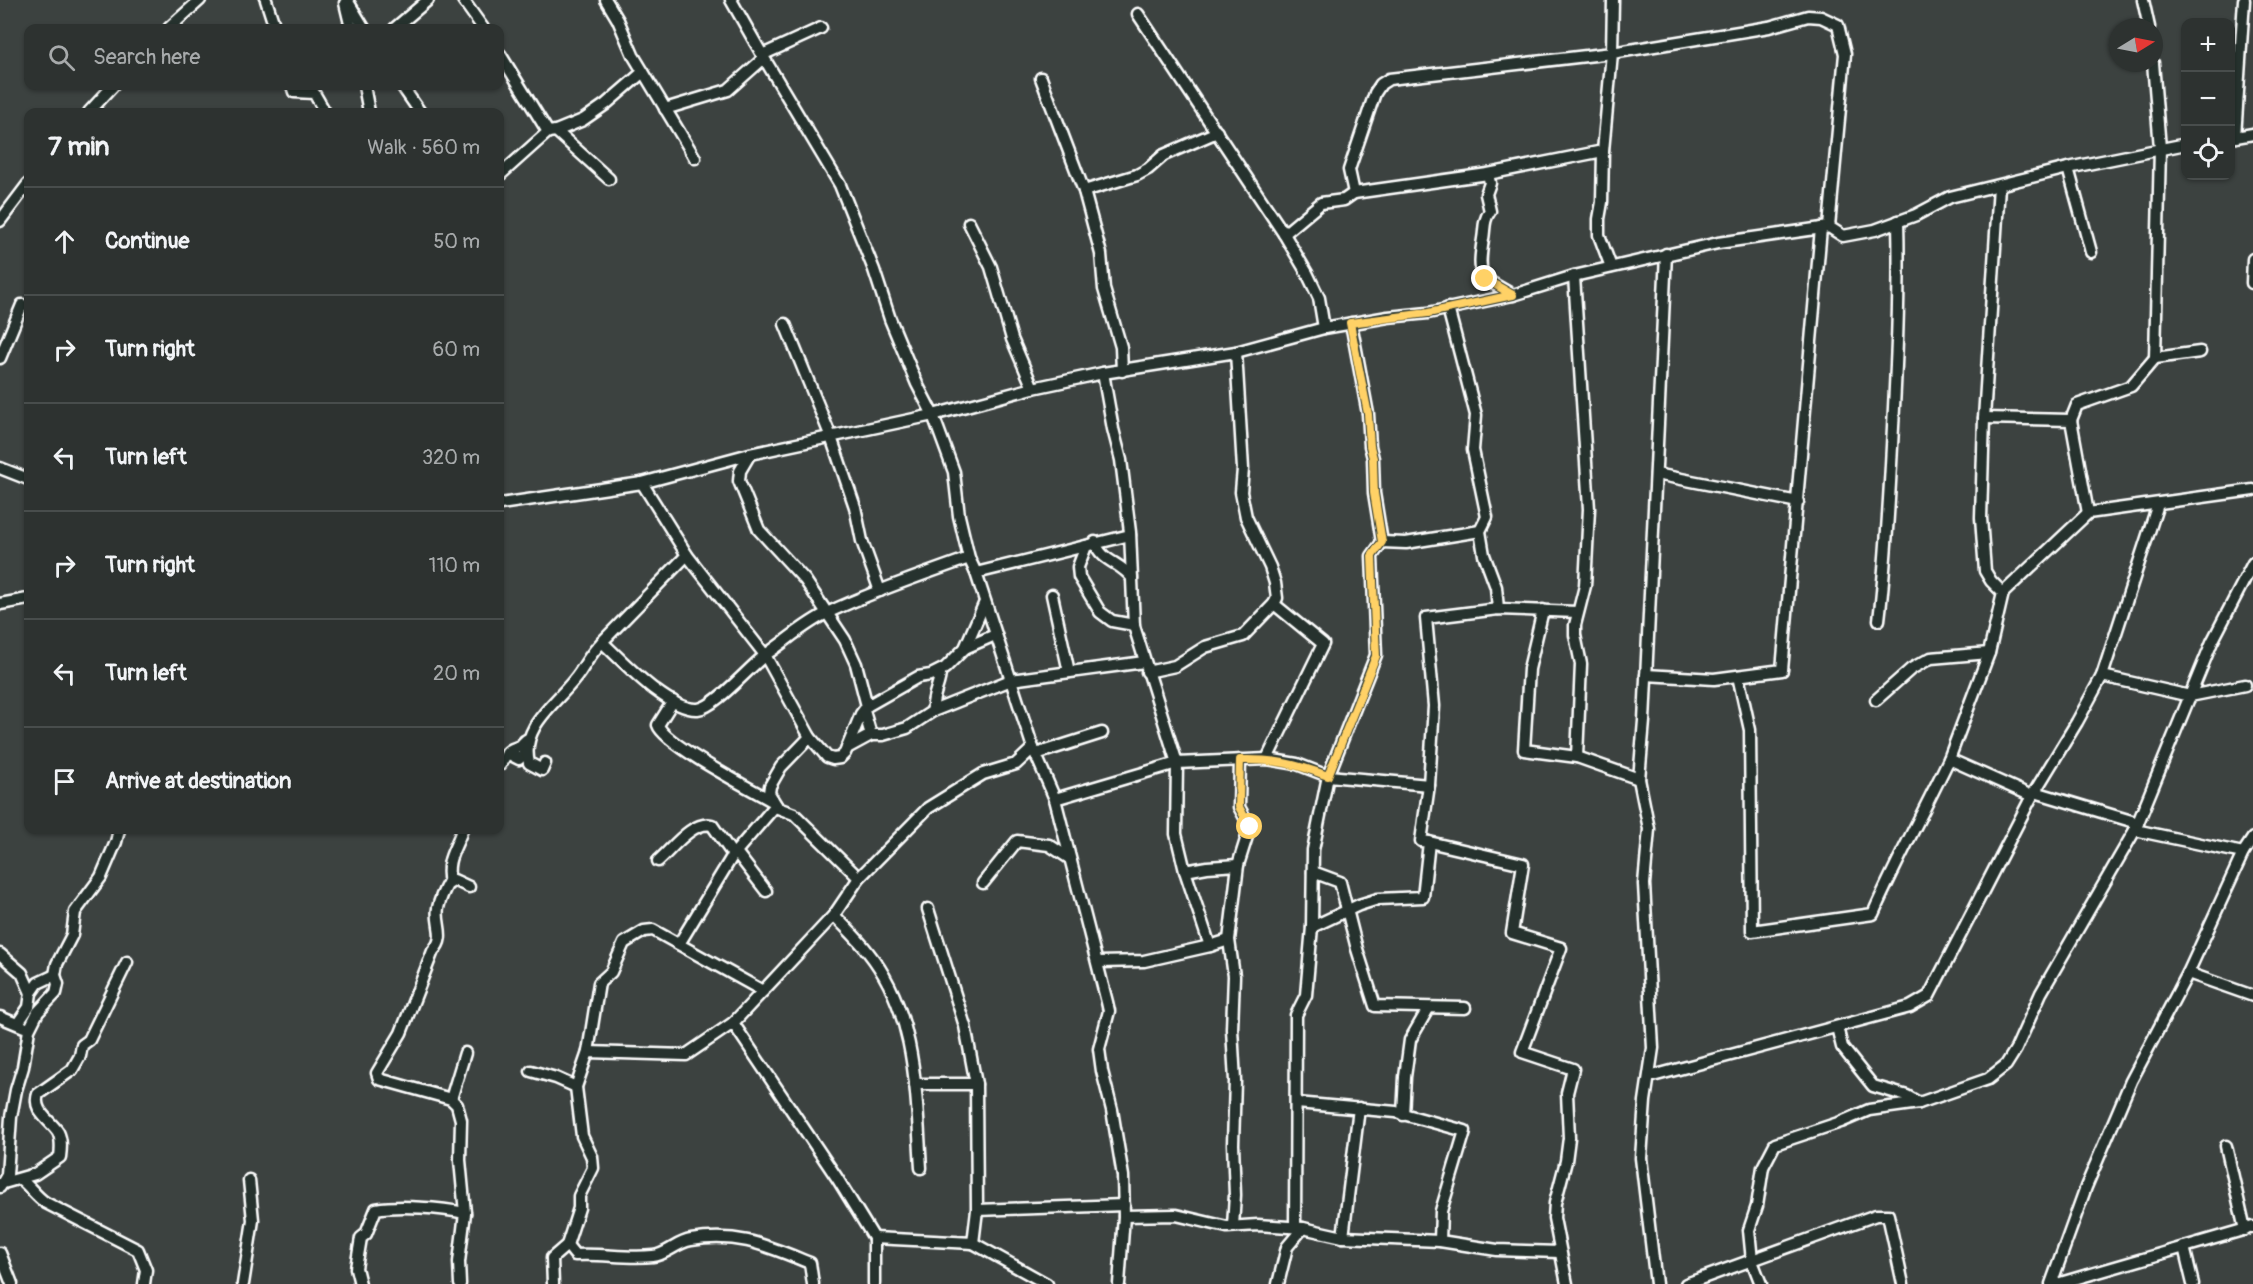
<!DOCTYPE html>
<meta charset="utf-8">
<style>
body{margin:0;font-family:Pangolin,sans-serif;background:#393e3c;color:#f1f3f6}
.controls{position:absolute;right:18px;top:18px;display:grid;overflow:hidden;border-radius:12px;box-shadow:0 2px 4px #0004}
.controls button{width:54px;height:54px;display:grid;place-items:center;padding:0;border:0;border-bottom:2px solid #484d4c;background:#2d3230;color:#f1f3f6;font:30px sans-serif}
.compass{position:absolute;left:2109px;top:18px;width:54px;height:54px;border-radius:50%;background:#2d3230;box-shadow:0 2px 4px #0004;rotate:80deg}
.stop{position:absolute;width:18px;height:18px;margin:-14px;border:4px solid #ffd166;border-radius:50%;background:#fff}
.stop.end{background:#ffd166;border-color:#fff;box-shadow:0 2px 6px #0008}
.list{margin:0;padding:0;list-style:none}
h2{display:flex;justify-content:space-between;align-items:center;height:78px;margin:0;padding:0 24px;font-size:26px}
h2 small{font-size:20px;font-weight:400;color:#a7aaab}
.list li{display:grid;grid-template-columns:39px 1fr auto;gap:18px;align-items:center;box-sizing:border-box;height:108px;padding:0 24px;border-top:2px solid #484d4c}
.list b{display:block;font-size:22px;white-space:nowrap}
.list em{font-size:20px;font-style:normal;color:#a7aaab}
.icon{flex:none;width:33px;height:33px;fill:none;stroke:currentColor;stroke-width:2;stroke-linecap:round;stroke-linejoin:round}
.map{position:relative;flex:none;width:2253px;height:1284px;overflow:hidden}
.search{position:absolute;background:#2d3230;box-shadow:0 2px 4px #0004;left:24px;top:24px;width:480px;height:66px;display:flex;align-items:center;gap:15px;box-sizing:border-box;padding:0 21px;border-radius:12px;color:#a7aaab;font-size:22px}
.panel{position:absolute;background:#2d3230;box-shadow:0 2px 4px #0004;left:24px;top:108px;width:480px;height:726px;border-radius:12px}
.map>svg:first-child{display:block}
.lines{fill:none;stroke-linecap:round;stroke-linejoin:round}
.minor-casing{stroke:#fff;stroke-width:15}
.minor{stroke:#26332d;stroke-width:10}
.route{stroke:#ffd166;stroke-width:8}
</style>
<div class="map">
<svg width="2253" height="1284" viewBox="0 0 2253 1284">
<rect width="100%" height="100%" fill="#3c4240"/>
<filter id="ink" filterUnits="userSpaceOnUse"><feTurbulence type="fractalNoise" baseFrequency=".0167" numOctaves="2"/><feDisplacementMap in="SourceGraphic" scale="12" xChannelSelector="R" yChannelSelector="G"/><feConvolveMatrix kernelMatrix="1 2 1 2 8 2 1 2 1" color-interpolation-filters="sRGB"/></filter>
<g filter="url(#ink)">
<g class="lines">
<!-- minor casing -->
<g class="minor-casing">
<g id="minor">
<polyline points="266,0 275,28"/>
<polyline points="347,0 364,28"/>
<polyline points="463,0 483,28"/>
<polyline points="606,0 618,20 633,55 695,158"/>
<polyline points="731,0 764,58 840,185 874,270 890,319 917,384 933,415 954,472 959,516 969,558 976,573 1033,748 1055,799 1107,1002 1109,1011 1099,1049 1102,1071 1112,1110 1123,1176 1124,1216 1119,1284"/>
<polyline points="2143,0 2149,27"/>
<polyline points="345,3 351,28"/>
<polyline points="1138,14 1284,234 1307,273 1319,298 1324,328"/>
<polyline points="169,28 200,0"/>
<polyline points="395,28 428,0"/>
<polyline points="500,54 548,132 556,131"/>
<polyline points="762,55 821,28"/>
<polyline points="2153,63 2160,148 2155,358 2200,352"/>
<polyline points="1041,78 1084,191 1101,254 1104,289 1121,347 1122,371"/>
<polyline points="292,86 294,92 314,93 325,112"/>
<polyline points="364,86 369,112"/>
<polyline points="402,86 420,112"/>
<polyline points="665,109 728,90 764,58"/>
<polyline points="89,112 113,86"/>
<polyline points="2235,137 2244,0"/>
<polyline points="2230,138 2253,134"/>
<polyline points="1603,151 1612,53 1769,27 1808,16 1821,17 1838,25 1845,54 1829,227"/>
<polyline points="2068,168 2091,252"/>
<polyline points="1488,174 1603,151 1602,202 1599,219 1599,235 1611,267"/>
<polyline points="500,175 548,132"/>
<polyline points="609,179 556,131 583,120 606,104 643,72"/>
<polyline points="1084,191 1137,175 1148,169 1164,155 1217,132"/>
<polyline points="1354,193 1349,170 1351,164 1375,93 1381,84 1389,79 1612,53 1613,0"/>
<polyline points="0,221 28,184"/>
<polyline points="969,223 991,267 1012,339 1033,388"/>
<path d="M 1284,234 L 1321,203 L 1344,200 L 1354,193 L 1488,174 L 1490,183 L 1486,194 L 1490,211 C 1483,221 1485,228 1483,239 C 1477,278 1480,276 1513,295"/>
<polyline points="2252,283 2253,259"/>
<polyline points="1448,308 1476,415 1473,450 1487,517 1480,531 1484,555 1496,587 1498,609"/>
<polyline points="785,324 831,437 855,507 862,541 880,591"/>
<polyline points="0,358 22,305 28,306"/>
<polyline points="1103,373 1113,429 1121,460 1130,532 1134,626 1177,763 1176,834 1185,871 1210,946 1229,940"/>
<polyline points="1984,418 2071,420 2088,513"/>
<polyline points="2071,420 2077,405 2131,386 2155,358"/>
<polyline points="750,454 740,471 739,481 759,530 805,580 845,640 856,664 867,706"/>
<polyline points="0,468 28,479"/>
<polyline points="1656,474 1798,502"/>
<polyline points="642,483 687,555 765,655 810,737 827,757 833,759 840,758 845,753 861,714 867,706 918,677 931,675 945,668 965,648 985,602"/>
<polyline points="500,504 642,483 750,454 933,415 1033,388 1103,373 1236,352 1324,328 1388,317 1428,313 1513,295 1574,276 1718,243 1829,227 1843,236 1875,230 1916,215 1950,197 2068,168 2186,144"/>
<path d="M 1095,542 C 1101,562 1121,562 1132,578"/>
<polyline points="1382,542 1406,543 1480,531"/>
<polyline points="1086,546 1078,567 1079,577 1100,612 1112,621 1134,625"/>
<path d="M 687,555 L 602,642 C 623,661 668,711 698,709 C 715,708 751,665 768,653 C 787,640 807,622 829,612 C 874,591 922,575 969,558"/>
<polyline points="976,573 1130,535"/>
<polyline points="2003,593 2088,513 2253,490"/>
<polyline points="1052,595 1069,672"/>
<polyline points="0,604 28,599"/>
<polyline points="1543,610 1529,669 1524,750 1577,757 1581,664 1575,635 1575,625 1585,586 1589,509 1574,276"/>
<path d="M 1879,620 C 1886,562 1889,504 1892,446 C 1896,371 1900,297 1898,221"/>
<polyline points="965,648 995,635"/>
<path d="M 940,671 C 941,683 931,696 933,711 L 1011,680 L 1144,662"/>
<polyline points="1147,672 1175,666 1205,647 1243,636 1274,604 1277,598 1275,583 1270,567 1246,517 1241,492 1243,469 1236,352"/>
<polyline points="1646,675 1714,679 1782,670 1821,228"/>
<path d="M 1738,676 L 1750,730 L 1752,931 L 1873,914 C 1896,862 1924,811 1949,759 L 2032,796"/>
<polyline points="2102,676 2190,696 2245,685"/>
<polyline points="1876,700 1911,669 1931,658 1989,653"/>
<path d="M 673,701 L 658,725 C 664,744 751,789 772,801"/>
<polyline points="864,711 871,735"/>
<polyline points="810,737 781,767 770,786 769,793 778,808 794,814 859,878"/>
<polyline points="847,748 871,735 883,735 907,728 933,711"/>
<path d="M 527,751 L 519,759 L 507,753 C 511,748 514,749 520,746 C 524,743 523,741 528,739"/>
<polyline points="1036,754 1102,733"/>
<polyline points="1577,757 1639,779"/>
<polyline points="1267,759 1323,644 1274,604"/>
<polyline points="1949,759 1989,653 2003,593 1991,581 1985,571 1981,518 1984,418 1999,186"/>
<path d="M 545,763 L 542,770 L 529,763 C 519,724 562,700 580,672 C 588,660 591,653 602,642"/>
<polyline points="500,765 507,753"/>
<polyline points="2035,792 2138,823"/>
<polyline points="1055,799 1177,763 1267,759 1297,764 1328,776 1429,785"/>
<path d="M 462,830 C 455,851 445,859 450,883 L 454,880 L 469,887"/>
<polyline points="1429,842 1523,864 1512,933 1561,948 1522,1052 1573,1069 1567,1093 1569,1138 1566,1161 1555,1203 1554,1218 1567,1284"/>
<polyline points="736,852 766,891"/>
<polyline points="2243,853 2135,830 2212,642 2253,563"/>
<path d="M 658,861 C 673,848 692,821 712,825 L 733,855"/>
<polyline points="1238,865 1250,827 1239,807 1240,760"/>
<polyline points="1185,871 1207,867 1238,865 1229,940 1234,976 1232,1029 1235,1081 1233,1144 1235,1195 1233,1226"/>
<polyline points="1313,872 1340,882 1357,949 1375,1006 1465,1008"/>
<path d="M 449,881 C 444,890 440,898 438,908 C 435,924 447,937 433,951 L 401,1033 L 377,1073 L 379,1079 L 451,1099 L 457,1105 L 461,1120 L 460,1160 L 465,1213 L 459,1262 L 460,1284"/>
<polyline points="983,883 1017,841 1049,845 1069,858"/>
<polyline points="928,909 965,1026 976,1084"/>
<path d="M 834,915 C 845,927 858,939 868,952 C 917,1013 916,1093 921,1168"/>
<polyline points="1312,927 1359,905 1378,899 1423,897 1429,842 1421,841 1429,785 1434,706 1426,618 1498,609 1577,612"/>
<polyline points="679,944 733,855 776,805"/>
<polyline points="0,954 22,973 31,993"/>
<polyline points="1099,962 1144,961 1210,946"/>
<polyline points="2188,973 2253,996"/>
<polyline points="0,1017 24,1027"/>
<polyline points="18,1023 29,1007 31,993 38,983 55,975"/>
<polyline points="733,1023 837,1178 874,1238 973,1243 977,1210 976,1084 915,1084"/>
<polyline points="1837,1027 1842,1047 1873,1086 1907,1096 1919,1103"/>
<polyline points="588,1052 599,983 611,972 624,943 644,931 653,930 763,991"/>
<polyline points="531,1071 556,1078 576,1087"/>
<polyline points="1649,1077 1910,1007 1929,996 2032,796 2077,722 2102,676 2158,504"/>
<polyline points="451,1099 465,1053"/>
<polyline points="1297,1103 1396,1112 1465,1131 1441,1211 1440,1241"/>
<polyline points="1403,1115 1405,1077 1410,1040 1428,1009"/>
<polyline points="2226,1146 2245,1230"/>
<path d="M 20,1179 C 30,1186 36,1197 46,1203 L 138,1250 L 146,1270 L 144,1284"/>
<path d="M 0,1184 L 35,1174 L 60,1157 C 61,1149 62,1140 58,1132 C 50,1120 32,1111 38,1094 L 72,1070 L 80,1056 L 82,1045 L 89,1040 L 127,962"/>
<polyline points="0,1187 7,1175 11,1117 16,1090 23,1067 29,1030 38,1012 56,993 58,984 55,975 57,964 72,935 75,912 101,877 116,842 119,830"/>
<polyline points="977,1210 1124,1205"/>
<polyline points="1124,1216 1176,1215 1227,1227 1258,1225 1303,1228 1343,1237 1440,1241 1497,1250 1560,1252"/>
<polyline points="1295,1228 1296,1015 1306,995 1312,927 1313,850 1328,776 1376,655 1372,556 1382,542 1374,493 1373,458 1370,446 1368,414 1351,323"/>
<polyline points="1343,1237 1359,1108"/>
<polyline points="973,1243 1047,1284"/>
<path d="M 567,1245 L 575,1255 C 601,1253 626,1259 653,1256 C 666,1255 677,1242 691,1240 C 739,1232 767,1246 810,1263 L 813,1284"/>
<polyline points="2184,1247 2193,1284"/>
<polyline points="0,1253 12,1284"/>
<polyline points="243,1284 253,1220 249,1180"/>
<path d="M 360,1284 L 356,1268 L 361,1238 L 366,1234 L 376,1209 C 400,1205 441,1208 465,1213"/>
<polyline points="553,1284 552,1258 567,1245 579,1208 579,1196 593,1168 592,1157 582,1136 576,1087 588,1052 686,1055 733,1023 834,915 859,878 928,808 983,774 1016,764 1033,748"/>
<polyline points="874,1284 874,1238"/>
<polyline points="1278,1284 1287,1247 1303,1228"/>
<polyline points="1656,1284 1641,1158 1645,1101 1653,1048 1644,884 1649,829 1639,779 1644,721 1666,254"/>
<polyline points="1686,1284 1876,1215 1888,1215 1903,1284"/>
<polyline points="1761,1284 1752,1261 1749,1230 1757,1206 1763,1167 1775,1144 1841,1122 1869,1110 1919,1103 1988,1079 2006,1065 2016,1049 2041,993 2135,830"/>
<polyline points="2051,1284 2086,1187 2131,1081 2188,973 2243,853 2253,838"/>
<polyline points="2057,1284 2253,1227"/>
</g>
</g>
<!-- minor -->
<use href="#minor" class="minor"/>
</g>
</g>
<g class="lines" filter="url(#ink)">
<!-- route -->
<path class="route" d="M 1250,827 L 1239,807 L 1240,760 C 1274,759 1296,764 1328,776 L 1376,656 L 1372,556 L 1382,542 L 1374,493 L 1373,458 L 1370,446 L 1368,414 L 1350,323 L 1428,313 L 1513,295 L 1485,279"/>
</g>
</svg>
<div class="controls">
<button>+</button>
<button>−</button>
<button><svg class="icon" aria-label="locate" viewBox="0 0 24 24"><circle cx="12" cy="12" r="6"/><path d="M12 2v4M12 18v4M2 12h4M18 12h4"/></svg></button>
</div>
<svg class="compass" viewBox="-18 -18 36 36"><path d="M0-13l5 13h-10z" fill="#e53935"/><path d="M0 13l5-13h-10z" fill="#a7aaab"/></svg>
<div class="stop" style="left:1250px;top:827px"></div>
<div class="stop end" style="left:1485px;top:279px"></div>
<div class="search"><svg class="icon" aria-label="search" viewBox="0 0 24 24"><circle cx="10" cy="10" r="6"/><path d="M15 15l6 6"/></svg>Search here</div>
<section class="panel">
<h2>7 min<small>Walk · 560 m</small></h2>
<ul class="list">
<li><svg class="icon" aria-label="ahead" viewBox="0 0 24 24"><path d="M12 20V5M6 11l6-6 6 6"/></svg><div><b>Continue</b></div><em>50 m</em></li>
<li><svg class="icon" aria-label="right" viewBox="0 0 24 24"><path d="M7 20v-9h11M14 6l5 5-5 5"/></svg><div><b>Turn right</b></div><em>60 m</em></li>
<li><svg class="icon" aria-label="left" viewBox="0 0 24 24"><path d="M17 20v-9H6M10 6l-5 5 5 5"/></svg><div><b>Turn left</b></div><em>320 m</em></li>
<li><svg class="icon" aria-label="right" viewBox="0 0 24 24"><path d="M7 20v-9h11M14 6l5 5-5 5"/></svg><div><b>Turn right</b></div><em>110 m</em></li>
<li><svg class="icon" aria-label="left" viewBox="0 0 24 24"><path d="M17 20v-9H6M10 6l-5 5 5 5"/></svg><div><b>Turn left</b></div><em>20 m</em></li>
<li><svg class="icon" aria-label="arrive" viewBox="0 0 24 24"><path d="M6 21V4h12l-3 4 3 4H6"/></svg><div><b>Arrive at destination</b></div></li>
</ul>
</section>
</div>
